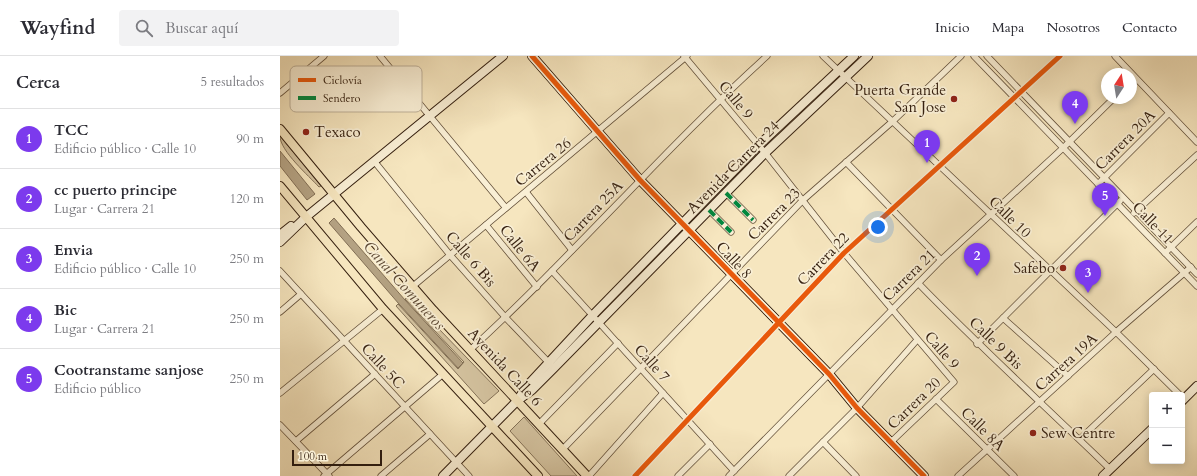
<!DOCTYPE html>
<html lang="es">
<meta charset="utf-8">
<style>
body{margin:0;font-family:Cardo,serif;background:#f2f2f3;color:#2b2b33}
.controls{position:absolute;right:12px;bottom:12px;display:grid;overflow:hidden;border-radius:4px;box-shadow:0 2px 10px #0003}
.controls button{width:36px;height:36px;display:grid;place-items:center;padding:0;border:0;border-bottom:1px solid #e1e1e2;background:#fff;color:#2b2b33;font:20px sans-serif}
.compass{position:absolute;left:821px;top:12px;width:36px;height:36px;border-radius:50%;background:#fff;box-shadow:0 2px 10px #0003;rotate:12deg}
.scale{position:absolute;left:12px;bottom:10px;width:90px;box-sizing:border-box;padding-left:4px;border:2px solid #341f0f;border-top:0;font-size:11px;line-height:14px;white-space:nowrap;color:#341f0f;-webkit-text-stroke:3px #f9efd5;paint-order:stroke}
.you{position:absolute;left:598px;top:171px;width:14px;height:14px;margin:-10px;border:3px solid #fff;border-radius:50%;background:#1a73e8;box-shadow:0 0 0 6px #1a73e833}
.badge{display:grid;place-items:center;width:26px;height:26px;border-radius:50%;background:#7c3aed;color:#fff;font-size:13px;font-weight:700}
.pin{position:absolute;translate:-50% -33px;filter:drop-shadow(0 1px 2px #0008)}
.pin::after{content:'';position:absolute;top:21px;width:14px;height:12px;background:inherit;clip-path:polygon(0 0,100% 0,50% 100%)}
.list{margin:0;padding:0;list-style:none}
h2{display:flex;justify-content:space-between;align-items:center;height:52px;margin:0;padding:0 16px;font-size:17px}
h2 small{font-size:13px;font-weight:400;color:#7c7c81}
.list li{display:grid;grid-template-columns:26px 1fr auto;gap:12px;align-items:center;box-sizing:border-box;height:60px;padding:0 16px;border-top:1px solid #e1e1e2}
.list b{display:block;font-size:15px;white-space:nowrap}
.list p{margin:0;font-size:13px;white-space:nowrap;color:#7c7c81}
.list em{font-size:13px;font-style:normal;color:#7c7c81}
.icon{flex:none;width:22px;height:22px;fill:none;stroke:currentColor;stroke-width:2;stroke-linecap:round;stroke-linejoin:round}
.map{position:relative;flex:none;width:917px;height:420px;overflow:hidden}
header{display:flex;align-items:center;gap:24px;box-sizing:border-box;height:56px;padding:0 20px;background:#fff;border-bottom:1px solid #e1e1e2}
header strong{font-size:19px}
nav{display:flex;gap:22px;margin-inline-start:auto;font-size:14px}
.search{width:280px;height:36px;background:#f2f2f3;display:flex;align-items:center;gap:10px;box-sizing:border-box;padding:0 14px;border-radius:4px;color:#7c7c81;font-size:15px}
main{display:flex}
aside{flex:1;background:#fff}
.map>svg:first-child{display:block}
.green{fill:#d5c4a1;stroke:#847258}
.water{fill:#b4a283;stroke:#816e55}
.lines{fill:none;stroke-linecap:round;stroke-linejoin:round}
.street-casing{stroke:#64513b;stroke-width:7}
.secondary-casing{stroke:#341f0f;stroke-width:10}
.primary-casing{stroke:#341f0f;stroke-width:10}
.street{stroke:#f9efd5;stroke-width:5.5}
.secondary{stroke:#f9efd5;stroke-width:8}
.primary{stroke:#f6e6bf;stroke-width:8}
.quiet{stroke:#00873e;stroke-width:4;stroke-dasharray:8 4;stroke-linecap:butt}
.cycleway-casing{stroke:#f9efd5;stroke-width:8}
.cycleway{stroke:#e8590c;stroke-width:5}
.poi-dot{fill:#8f2418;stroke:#f9efd5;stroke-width:1.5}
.labels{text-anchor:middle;stroke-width:3.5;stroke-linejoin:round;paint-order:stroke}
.poi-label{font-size:15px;fill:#341f0f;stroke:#f9efd5;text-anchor:end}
.street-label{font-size:15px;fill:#341f0f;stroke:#f9efd5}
.water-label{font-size:16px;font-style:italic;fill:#614d38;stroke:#f9efd5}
.key{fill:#f9efd5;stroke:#beb19a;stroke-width:1}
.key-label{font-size:11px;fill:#341f0f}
</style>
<header>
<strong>Wayfind</strong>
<div class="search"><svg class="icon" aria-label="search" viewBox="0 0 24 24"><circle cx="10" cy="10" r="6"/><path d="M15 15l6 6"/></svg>Buscar aquí</div>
<nav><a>Inicio</a><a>Mapa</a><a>Nosotros</a><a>Contacto</a></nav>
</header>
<main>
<aside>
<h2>Cerca<small>5 resultados</small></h2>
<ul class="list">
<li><span class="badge">1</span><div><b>TCC</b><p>Edificio público · Calle 10</p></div><em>90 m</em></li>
<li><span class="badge">2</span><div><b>cc puerto principe</b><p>Lugar · Carrera 21</p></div><em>120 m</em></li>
<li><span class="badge">3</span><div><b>Envia</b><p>Edificio público · Calle 10</p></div><em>250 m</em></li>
<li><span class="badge">4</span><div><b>Bic</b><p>Lugar · Carrera 21</p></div><em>250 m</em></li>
<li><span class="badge">5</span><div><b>Cootranstame sanjose</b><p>Edificio público</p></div><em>250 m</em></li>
</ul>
</aside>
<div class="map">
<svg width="917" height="420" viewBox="0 0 917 420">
<rect width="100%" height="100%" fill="#f6e6bf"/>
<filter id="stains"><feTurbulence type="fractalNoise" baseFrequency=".005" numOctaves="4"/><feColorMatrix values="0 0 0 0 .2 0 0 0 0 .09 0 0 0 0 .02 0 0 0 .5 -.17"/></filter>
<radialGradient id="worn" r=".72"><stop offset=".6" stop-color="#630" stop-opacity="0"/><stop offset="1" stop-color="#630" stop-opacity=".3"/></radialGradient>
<!-- green -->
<g class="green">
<path d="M 0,80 L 41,130 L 39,131 C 29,120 0,95 0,80 Z"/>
<polygon points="128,241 219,335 204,348 116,250 118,248 178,313 184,306 125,243"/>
<polygon points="244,361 297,420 271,420 230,375"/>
</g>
<!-- water -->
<g class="water">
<polygon points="0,95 35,138 27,144 0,110"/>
<polygon points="54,162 125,244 183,307 178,312 119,248 49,167"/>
</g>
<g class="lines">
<!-- street casing -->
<g class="street-casing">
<g id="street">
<polyline points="100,0 226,152"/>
<polyline points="404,0 486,98 564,197 674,326 611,386"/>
<polyline points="543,0 836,276 900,339"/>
<polyline points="694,0 917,230"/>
<polyline points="707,0 917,218"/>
<polyline points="835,0 917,86"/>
<polyline points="0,37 44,0"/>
<polyline points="94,105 170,199 226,262 271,309"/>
<polyline points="566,106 661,204"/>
<polyline points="818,128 889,57"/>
<polyline points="246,136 292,194"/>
<polyline points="446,137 473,164"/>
<polyline points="429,154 451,176"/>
<polyline points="854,157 917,99"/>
<polyline points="206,169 257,231"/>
<polyline points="885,197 917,166"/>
<polyline points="0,215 189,420"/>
<polyline points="272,215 454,415"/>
<path d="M 638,227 C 700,291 766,351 830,413"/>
<polyline points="132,231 407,0"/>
<polyline points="0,256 21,238"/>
<polyline points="723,262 788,320"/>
<polyline points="697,288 840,145"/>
<path d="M 190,294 C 293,200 384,93 487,0"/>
<polyline points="0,337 103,253"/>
<polyline points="656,343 734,420"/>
<polyline points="259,368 338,287"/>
<polyline points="0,369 49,420"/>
<polyline points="800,383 874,313"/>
<polyline points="16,385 95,318"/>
<polyline points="543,386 576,420"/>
<polyline points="282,394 523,144 613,65 681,0"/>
<polyline points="44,420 163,318"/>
<polyline points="101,420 150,378"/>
<polyline points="309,420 383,337"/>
<polyline points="355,420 564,197 780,0"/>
<polyline points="398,420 430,388"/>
<polyline points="449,420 661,204 783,92 834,42"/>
<polyline points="509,420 577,352 637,284"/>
<polyline points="678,420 836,276 911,211"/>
</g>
</g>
<!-- secondary casing -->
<g class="secondary-casing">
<g id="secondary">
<polyline points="252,0 360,124 549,318 577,352 644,420"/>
<polyline points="0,179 11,170"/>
<polyline points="0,186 26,161 223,0"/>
<polyline points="241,342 252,334 274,312 485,97 588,0"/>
<polyline points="902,345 917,330"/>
<polyline points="163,420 237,345 247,330 313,259 479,89 574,0"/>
<polyline points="823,420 872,373"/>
</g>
</g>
<!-- primary casing -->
<g class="primary-casing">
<g id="primary">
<polyline points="0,73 81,171 153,254 307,420"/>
<polyline points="0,130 103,253 258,420"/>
</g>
</g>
<!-- street -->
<use href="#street" class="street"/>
<!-- secondary -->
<use href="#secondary" class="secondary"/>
<!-- primary -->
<use href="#primary" class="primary"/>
<!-- quiet -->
<g class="quiet">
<polyline points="446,137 473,164"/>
<polyline points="429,154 451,176"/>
</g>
<!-- cycleway casing -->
<g class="cycleway-casing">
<g id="cycleway">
<polyline points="252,0 360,124 549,318 577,352 644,420"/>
<polyline points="355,420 564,197 780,0"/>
</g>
</g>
<!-- cycleway -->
<use href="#cycleway" class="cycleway"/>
</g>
<!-- markers -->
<g class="poi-dot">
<circle cx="674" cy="43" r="4"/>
<circle cx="26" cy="76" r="4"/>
<circle cx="783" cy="212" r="4"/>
<circle cx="753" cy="377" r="4"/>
</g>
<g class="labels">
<!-- poi labels -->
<g class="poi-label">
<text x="666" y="39">Puerta Grande<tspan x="666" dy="17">San Jose</tspan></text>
<text x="34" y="81" text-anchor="start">Texaco</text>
<text x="775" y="217">Safebo</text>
<text x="761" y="382" text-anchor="start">Sew Centre</text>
</g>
<!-- street labels -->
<g class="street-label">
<text transform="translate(456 44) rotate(50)" y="5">Calle 9</text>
<text transform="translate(845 84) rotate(-45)" y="5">Carrera 20A</text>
<text transform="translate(263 106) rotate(-39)" y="5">Carrera 26</text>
<text transform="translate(453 111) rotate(-45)" y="5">Avenida Carrera 24</text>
<text transform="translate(313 155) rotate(-46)" y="5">Carrera 25A</text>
<text transform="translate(494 158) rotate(-45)" y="5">Carrera 23</text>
<text transform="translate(730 161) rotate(44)" y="5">Calle 10</text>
<text transform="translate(873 167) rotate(46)" y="5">Calle 11</text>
<text transform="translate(240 192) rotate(51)" y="5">Calle 6A</text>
<text transform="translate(191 203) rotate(49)" y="5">Calle 6 Bis</text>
<text transform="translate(543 203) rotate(-46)" y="5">Carrera 22</text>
<text transform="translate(454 204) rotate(47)" y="5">Calle 8</text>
<text transform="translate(629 219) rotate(-44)" y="5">Carrera 21</text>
<text transform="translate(716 287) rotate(44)" y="5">Calle 9 Bis</text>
<text transform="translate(662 294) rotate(49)" y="5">Calle 9</text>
<text transform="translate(786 306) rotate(-42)" y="5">Carrera 19A</text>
<text transform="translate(372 307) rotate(48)" y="5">Calle 7</text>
<text transform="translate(103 310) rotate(47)" y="5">Calle 5C</text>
<text transform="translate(225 311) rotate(47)" y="5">Avenida Calle 6</text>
<text transform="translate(634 347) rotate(-44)" y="5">Carrera 20</text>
<text transform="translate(703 373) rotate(45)" y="5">Calle 8A</text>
</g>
<!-- water labels -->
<g class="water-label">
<text transform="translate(125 229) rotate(48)" y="6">Canal Comuneros</text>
</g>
</g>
<!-- legend -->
<rect x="10" y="10" width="132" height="46" rx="6" class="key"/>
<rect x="18" y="22" width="18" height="4" fill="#e8590c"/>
<rect x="18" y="40" width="18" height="4" fill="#00873e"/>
<g class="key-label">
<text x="43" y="28">Ciclovía</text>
<text x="43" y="46">Sendero</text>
</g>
<rect width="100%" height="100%" filter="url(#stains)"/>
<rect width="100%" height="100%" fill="url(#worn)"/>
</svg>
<div class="controls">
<button>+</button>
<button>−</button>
</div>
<svg class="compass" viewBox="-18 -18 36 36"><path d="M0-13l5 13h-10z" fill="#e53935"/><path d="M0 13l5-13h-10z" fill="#7c7c81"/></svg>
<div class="scale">100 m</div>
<div class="you"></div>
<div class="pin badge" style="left:647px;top:107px">1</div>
<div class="pin badge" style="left:697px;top:220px">2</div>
<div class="pin badge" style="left:808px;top:237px">3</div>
<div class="pin badge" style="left:795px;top:68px">4</div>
<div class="pin badge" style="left:825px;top:160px">5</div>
</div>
</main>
